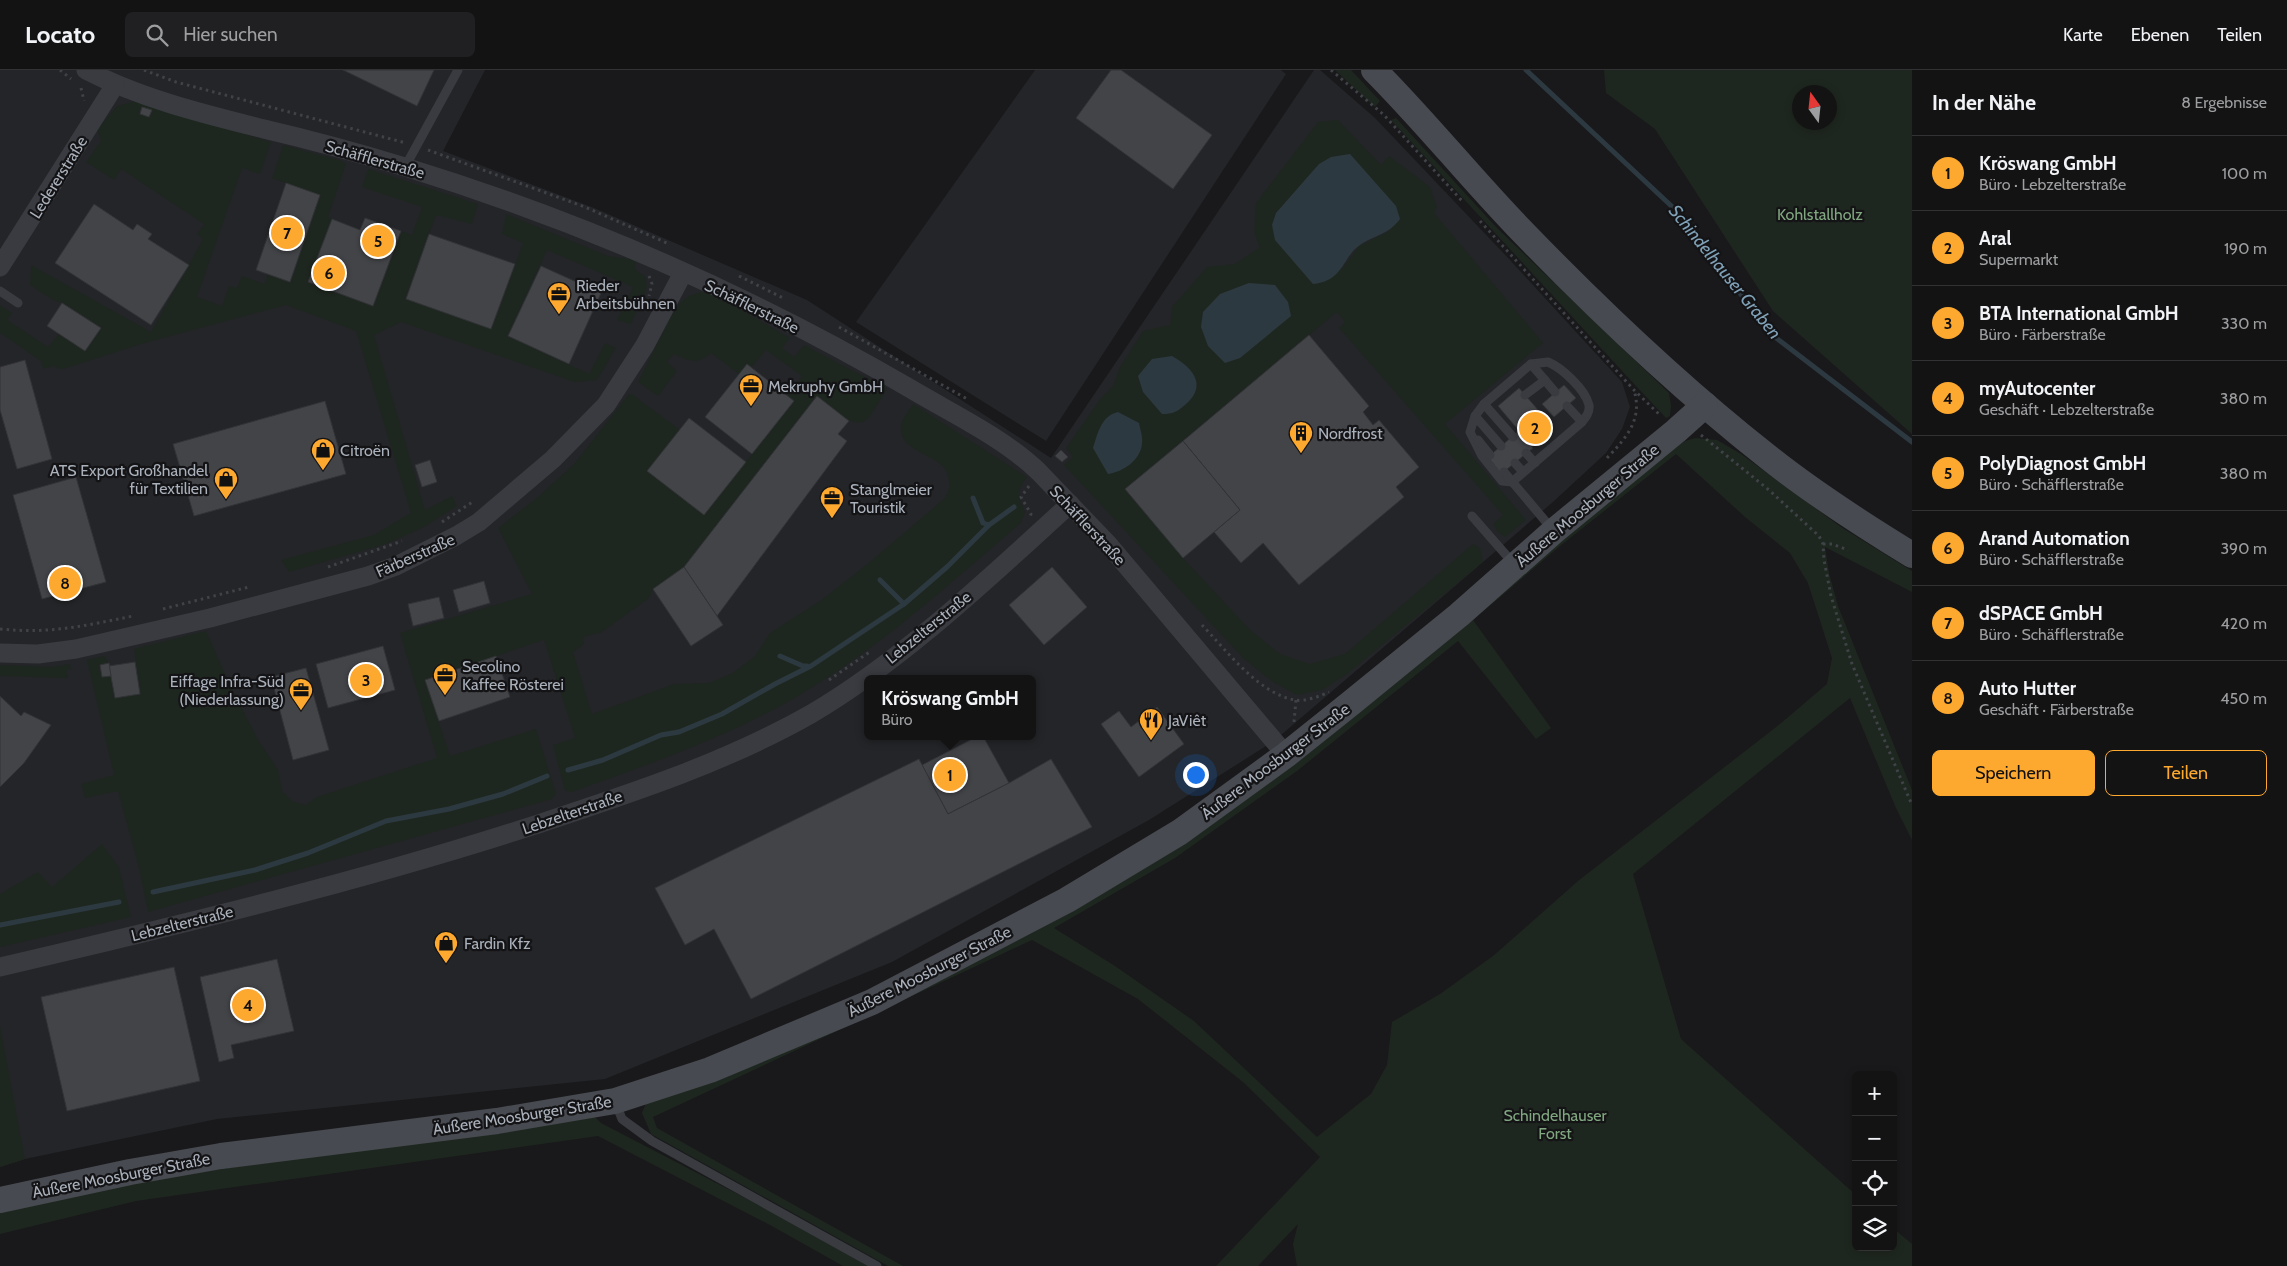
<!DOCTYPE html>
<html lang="de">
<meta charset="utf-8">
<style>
body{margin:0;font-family:Cabin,sans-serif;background:#202022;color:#f1f3f6}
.controls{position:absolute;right:15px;bottom:15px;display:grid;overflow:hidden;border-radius:8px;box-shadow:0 2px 8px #0003}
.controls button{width:45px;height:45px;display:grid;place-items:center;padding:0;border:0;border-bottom:1px solid #323234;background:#131314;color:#f1f3f6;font:25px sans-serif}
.compass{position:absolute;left:1792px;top:15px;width:45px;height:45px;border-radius:50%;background:#131314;box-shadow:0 2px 8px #0003;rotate:345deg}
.you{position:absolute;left:1195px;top:704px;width:18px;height:18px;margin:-12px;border:4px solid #fff;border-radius:50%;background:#1a73e8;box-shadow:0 0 0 8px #1a73e833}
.badge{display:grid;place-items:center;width:32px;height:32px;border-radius:50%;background:#fda82f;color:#111;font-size:16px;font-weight:700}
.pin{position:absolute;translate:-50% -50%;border:2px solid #fff;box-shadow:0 1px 5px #0006}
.popup{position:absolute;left:864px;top:605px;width:172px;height:65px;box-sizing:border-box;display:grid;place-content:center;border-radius:8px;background:#131314;filter:drop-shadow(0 1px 4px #0005);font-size:16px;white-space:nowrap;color:#9d9ea0}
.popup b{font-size:19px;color:#f1f3f6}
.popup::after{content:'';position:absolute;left:50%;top:100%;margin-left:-10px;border:10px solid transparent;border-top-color:#131314}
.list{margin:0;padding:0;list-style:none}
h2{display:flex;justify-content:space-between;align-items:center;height:65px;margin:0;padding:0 20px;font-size:21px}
h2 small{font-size:16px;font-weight:400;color:#9d9ea0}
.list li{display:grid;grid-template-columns:32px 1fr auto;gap:15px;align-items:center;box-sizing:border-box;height:75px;padding:0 20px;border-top:1px solid #323234}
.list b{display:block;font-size:19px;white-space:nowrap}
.list p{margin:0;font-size:16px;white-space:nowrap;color:#9d9ea0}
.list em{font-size:16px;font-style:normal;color:#9d9ea0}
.actions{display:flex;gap:10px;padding:15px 20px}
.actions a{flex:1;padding:11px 0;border:1px solid #fda82f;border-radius:8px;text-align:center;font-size:18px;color:#fda82f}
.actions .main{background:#fda82f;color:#111}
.icon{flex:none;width:28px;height:28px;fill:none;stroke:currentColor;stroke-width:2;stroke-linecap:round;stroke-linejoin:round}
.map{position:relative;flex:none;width:1912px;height:1196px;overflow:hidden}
header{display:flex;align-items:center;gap:30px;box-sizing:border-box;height:70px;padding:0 25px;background:#131314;border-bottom:1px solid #323234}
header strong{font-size:24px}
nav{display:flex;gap:28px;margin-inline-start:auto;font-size:18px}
.search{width:350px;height:45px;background:#202022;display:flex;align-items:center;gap:12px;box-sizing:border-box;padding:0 18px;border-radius:8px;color:#9d9ea0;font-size:19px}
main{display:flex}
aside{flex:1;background:#131314}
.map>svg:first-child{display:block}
.built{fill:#242528;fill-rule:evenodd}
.green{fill:#1e271f;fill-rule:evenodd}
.water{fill:#2d3940}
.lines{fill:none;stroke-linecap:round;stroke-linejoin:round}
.stream{stroke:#2d3940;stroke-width:5}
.building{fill:#434448;stroke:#323337}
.path{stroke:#3f4247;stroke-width:3;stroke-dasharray:2.5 4;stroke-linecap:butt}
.lane{stroke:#393b40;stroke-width:9}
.street{stroke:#393b40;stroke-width:19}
.secondary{stroke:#474a50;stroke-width:26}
.labels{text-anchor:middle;stroke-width:4.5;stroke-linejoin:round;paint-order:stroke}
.street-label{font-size:16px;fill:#aab1bb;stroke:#141416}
.park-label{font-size:16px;fill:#81a780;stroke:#141416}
.poi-label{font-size:16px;fill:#aab1bb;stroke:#141416;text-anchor:start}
.water-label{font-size:18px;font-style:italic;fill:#80a2b8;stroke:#141416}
</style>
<header>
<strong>Locato</strong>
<div class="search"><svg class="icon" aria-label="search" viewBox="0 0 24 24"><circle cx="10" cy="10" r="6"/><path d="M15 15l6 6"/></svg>Hier suchen</div>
<nav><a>Karte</a><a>Ebenen</a><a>Teilen</a></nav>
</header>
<main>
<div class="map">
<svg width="1912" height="1196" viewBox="0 0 1912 1196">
<rect width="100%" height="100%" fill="#19191b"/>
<!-- built -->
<g class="built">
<path d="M 0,0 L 485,0 L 443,81 L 594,138 L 807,230 L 1051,388 L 1314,0 L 1320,0 L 1375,48 L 1510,190 L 1622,312 L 1630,337 L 1622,359 L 1606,383 L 1553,432 L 1274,671 L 1149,750 L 892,892 L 605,1009 L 217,1049 L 25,1089 L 0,1097 ZM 868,609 L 1032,609 L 1032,666 L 868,666 Z"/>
<polygon points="1035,0 1281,0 1286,4 1046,371 856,252"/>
</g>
<!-- green -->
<g class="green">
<polygon points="1335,0 1351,0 1380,31 1375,37"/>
<path d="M 1604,0 L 1912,0 L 1912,364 L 1773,241 L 1655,59 L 1606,23 ZM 1800,22 L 1830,22 L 1830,52 L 1800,52 Z"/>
<polygon points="135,31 271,72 260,104 242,98 197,227 222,236 229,216 237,218 242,206 264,214 268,204 290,211 320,125 272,108 283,75 342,91 346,94 328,147 332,149 308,213 373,236 401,161 412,165 422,137 362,117 368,99 478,134 472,154 436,145 406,229 491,259 523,173 502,164 506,144 608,186 636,190 635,199 646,208 647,218 631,254 617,250 633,217 547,180 508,266 589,304 605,273 616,278 597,310 575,312 401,252 374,265 425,440 452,426 457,436 424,457 386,474 289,502 281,490 374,465 411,443 356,261 286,235 141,274 63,299 56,298 55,296 43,299 41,291 0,263 0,235 12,243 7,250 48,277 59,264 86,281 101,258 62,233 53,230 30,215 31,195 151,262 203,169 197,164 204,154 121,99 114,110 86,92 101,71 97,59 117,36"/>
<polygon points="1396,48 1497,158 1669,323 1671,336 1670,346 1666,348 1635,315 1391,50"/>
<path d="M 1338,50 L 1381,95 L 1389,86 L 1430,117 L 1437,137 L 1434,143 L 1543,273 L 1445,354 L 1526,450 L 1505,467 L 1498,462 L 1493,454 L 1503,445 L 1339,258 L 1345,252 L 1337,242 L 1125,419 L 1183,488 L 1250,560 L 1280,584 L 1310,594 L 1345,584 L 1473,474 L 1480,478 L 1483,492 L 1347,604 L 1322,620 L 1297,625 L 1273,612 L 1244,589 L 1064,395 L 1073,387 L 1066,378 L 1101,328 L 1113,316 L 1120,297 L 1143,261 L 1170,255 L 1172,237 L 1207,197 L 1235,194 L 1260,177 L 1254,162 L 1256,133 L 1318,52 ZM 1319,94 L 1391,160 L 1359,176 L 1342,199 L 1272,155 L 1276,143 Z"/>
<path d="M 702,222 L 717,226 L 790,268 L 782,278 L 794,287 L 804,275 L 887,319 C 881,328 876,338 870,346 C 855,366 830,334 817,326 L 684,497 L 653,519 L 649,528 L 602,562 L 583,567 L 584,574 L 573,582 L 592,644 L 674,614 L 709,613 L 733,603 L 755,586 L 770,563 L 820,531 L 870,492 L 945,428 L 950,417 C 949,410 948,403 944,398 C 932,383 897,380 901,355 C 902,348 909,341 913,334 L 1027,407 C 1017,420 1018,427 1025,442 L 1021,453 C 948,515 876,582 791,630 C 722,669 647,695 572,722 L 565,721 L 553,675 L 575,668 L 544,570 L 425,610 L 450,686 L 536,659 L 556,723 L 552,729 L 148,842 L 139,798 L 118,721 L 85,728 L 81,714 L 114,705 L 87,590 L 104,586 L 109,593 L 100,595 L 102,607 L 111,606 L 115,628 L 140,624 L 134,579 L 206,561 L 231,617 L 257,668 L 278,700 L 282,721 L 293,732 L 306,735 L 317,727 L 437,688 L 400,563 L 532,524 L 498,458 L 537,428 L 574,394 L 629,324 L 633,325 L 680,360 L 647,401 L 704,445 L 794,331 L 787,326 L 802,306 L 766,280 L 751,298 L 747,294 L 739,304 L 711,283 C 699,295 688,291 674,284 L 667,292 L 677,301 L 658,326 L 638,312 L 674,240 C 682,229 689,225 702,222 Z"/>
<path d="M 1695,368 L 1717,370 L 1741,384 L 1841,457 L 1912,501 L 1912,522 L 1825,477 L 1829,503 L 1838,536 L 1912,720 L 1912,770 L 1896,738 L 1850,628 L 1633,804 L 1681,969 L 1856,1125 L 1856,1177 L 1893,1177 L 1893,1158 L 1912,1174 L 1912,1196 L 1297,1196 L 1293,1174 L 1298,1154 L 1258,1196 L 1216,1196 L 1320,1087 L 1243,1012 L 1138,929 L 1032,870 L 653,1047 L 657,1058 L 903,1196 L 888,1196 L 651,1064 L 642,1043 L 647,1031 L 1114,807 L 1679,373 ZM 1676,384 L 1745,447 L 1790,483 L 1808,513 L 1832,588 L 1827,614 L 1780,654 L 1578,811 L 1493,886 L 1440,924 L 1392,952 L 1387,995 L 1371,1024 L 1317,1067 L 1194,951 L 1115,896 L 1054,858 L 1175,788 L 1297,701 L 1458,571 L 1536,669 L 1551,658 L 1473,550 L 1560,476 Z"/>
<polygon points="70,594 71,599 67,600 68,608 0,606 0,595 53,597"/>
<polygon points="102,774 119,797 131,847 0,877 0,824 38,802 52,817"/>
<polygon points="0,956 25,1089 0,1097"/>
<polygon points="594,1046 601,1053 776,1144 868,1196 843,1196 770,1155 598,1066 136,1131 0,1164 0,1140 164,1107"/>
</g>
<!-- water -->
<g class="water">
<path d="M 1350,84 L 1396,136 L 1400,149 C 1387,166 1376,164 1360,175 C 1342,187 1344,211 1313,214 L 1275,170 L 1272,155 L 1276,143 L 1319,94 L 1331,87 Z"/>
<polygon points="1249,213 1275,215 1288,232 1291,246 1240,288 1225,293 1208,276 1201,257 1203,242 1220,224"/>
<path d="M 1172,286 C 1192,297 1208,315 1186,334 C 1177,342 1173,344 1162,344 L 1143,322 L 1138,306 L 1152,289 Z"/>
<path d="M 1118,342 L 1139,353 C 1140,359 1143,367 1142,373 C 1141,390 1123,402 1108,404 L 1093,378 C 1098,363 1101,346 1118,342 Z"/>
</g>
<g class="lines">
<!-- stream -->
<g class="stream">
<polyline points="1526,0 1681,145 1771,264 1912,372"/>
<polyline points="973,428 983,453 989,455"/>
<polyline points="880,510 904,534"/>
<polyline points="780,586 803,596 807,596"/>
<polyline points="568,700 603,690 661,665 679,662 722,644 775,614 811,596 904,534 947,497 989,455 1014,437"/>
<polyline points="153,822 255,800 308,783 386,751 449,739 503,724 547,706"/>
<polyline points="0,855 119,832"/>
</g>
</g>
<!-- building -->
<g class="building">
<polygon points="343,0 434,0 417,36"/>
<polygon points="1111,0 1121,0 1212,65 1173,119 1076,48"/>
<polygon points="142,37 152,40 149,47 140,44"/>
<polygon points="286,113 320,125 290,212 256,200"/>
<polygon points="94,134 133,160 137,154 152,164 148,169 189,195 151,255 55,193"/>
<polygon points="365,148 401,161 373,236 308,212 332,149 360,160"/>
<polygon points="429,164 515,194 491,259 406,229"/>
<polygon points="541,196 601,223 569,294 508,266"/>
<polygon points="62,233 101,258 85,281 47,256"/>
<polygon points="1309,265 1369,336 1363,342 1373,355 1379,350 1419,397 1396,417 1404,427 1299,515 1263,473 1241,493 1214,462 1240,440 1183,371"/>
<polygon points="25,290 52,389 17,399 0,340 0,297"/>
<polygon points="747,294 794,331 752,384 705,347"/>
<polygon points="1564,315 1576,328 1554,347 1542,334"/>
<polygon points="1519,318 1553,357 1531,375 1498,336"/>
<polygon points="817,326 849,351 838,364 847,371 717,546 684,497"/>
<polygon points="325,331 346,404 194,446 173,374"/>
<polygon points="689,348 746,392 704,445 647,401"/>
<polygon points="1519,361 1533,378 1501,404 1488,387"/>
<polygon points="1183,371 1240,440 1183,488 1125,419"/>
<polygon points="1061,380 1068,387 1062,392 1055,386"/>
<polygon points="430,390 437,412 422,417 415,395"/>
<polygon points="76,407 106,512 42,529 13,425"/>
<polygon points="684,497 723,555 691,576 653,519"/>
<polygon points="1052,497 1087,537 1044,575 1009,535"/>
<polygon points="484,511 490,533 459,542 453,520"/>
<polygon points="439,527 444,548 413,556 408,534"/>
<polygon points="383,576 395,620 328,638 316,594"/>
<polygon points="496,586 510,627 439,651 425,610"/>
<polygon points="135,592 140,624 115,628 109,596"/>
<polygon points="109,593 111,606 102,607 100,595"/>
<polygon points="306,598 329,680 293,690 271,607"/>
<polygon points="0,626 21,646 24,642 51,655 24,693 0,717"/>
<polygon points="1157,637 1184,674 1139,707 1101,654 1119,641 1131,657"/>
<polygon points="978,666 983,666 1009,713 948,744 922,695"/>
<polygon points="919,689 948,744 1009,713 1051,689 1092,757 751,929 714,859 685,875 655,818"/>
<polygon points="277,889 294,961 231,975 234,988 219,992 200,907"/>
<polygon points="174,897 200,1011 67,1041 41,927"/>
</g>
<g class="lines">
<!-- path -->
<g class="path">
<polyline points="60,0 71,9"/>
<polyline points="144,0 176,12 406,73"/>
<polyline points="1331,0 1384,45 1463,132"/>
<polyline points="81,18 84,31"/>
<polyline points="428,80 585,137 669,174"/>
<polyline points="1480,151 1634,320 1661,346"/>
<polyline points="649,206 652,214 649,226"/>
<polyline points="739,206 785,229"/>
<polyline points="839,257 969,330"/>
<polyline points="1701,365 1769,420 1819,466 1823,474 1824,490 1831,526 1852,594 1912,735"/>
<path d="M 1607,388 C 1626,368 1643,350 1634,320"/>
<polyline points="1029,416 1021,427 1031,444 1030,447"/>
<polyline points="442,452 474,431"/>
<polyline points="1823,474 1832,474 1848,480"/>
<polyline points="328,497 402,471"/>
<polyline points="163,539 249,517"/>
<path d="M 1202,555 C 1226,580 1259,624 1295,630 C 1305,632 1320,626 1329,622"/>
<path d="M 0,559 C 50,564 84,556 133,546"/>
<polyline points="829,610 871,581"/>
<polyline points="1294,652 1296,630"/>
</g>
<!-- lane -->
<g class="lane">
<polyline points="405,97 458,0"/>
<polyline points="0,221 18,233"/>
<path d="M 1548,292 C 1562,298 1585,319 1589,335 C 1590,342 1586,347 1582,352 L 1512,412 L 1502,411 L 1482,386 L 1470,362 L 1475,346 L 1484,334 L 1531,294 Z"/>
<polyline points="1531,294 1555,322"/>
<polyline points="1525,325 1545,310"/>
<polyline points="1484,334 1513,367"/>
<polyline points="1567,336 1582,352"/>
<polyline points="1475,346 1501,376"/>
<polyline points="1478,370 1490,385"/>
<polyline points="1526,383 1535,393"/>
<polyline points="1515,393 1523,402"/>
<polyline points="1504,402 1552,459"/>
<polyline points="1472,446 1513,493"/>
<polyline points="616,1034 622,1049 652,1071 877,1196"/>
</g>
<!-- street -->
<g class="street">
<path d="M 86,0 C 142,29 204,44 264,59 C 311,70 359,83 405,97 C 581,151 752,226 911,319 C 953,344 1002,367 1038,401 L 1109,475 L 1286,685"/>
<polyline points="0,197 115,15"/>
<polyline points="0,583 38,584 76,579 210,548 368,506 396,496 456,466 479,452 553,389 606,335 645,275 683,203"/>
<path d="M 0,897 C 180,855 359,812 535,755 C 629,724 725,693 811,644 C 903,590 991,506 1070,434"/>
</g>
<!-- secondary -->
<g class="secondary">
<path d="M 1374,0 C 1424,50 1468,105 1517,156 C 1596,238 1679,317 1768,387 C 1813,423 1863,455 1912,485"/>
<polyline points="0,1130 130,1102 221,1086 497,1051 615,1031 710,1000 872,932 1067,830 1180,762 1286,685 1351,633 1459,545 1554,461 1676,361 1705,335"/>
</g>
</g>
<!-- icons -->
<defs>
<g id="office-pin" transform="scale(1.25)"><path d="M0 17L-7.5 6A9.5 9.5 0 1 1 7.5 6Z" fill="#fda82f" stroke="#141416"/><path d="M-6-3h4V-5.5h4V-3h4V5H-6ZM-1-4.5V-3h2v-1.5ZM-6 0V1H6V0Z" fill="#111"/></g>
<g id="building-pin" transform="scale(1.25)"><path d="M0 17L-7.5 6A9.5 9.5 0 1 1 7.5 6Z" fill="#fda82f" stroke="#141416"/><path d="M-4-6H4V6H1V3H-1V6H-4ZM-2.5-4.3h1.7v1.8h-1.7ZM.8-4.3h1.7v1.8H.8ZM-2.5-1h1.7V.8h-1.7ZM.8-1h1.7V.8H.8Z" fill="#111"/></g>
<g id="shop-pin" transform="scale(1.25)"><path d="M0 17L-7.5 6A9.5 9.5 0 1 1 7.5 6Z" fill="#fda82f" stroke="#141416"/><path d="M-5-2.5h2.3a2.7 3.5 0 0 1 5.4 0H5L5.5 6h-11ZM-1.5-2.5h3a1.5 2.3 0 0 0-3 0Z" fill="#111"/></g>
<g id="restaurant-pin" transform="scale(1.25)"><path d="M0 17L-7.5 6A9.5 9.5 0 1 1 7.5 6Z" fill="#fda82f" stroke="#141416"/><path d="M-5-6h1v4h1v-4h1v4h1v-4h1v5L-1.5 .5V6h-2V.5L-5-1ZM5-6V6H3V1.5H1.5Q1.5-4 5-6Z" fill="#111"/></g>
</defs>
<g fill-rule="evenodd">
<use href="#office-pin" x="559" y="224"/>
<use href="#office-pin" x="751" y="316"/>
<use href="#building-pin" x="1301" y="363"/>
<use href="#shop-pin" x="323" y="380"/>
<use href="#shop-pin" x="226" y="409"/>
<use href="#office-pin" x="832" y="428"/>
<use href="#office-pin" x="445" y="605"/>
<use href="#office-pin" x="301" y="620"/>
<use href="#restaurant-pin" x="1151" y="650"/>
<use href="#shop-pin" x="446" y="873"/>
</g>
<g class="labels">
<!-- street labels -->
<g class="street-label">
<text transform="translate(375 89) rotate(16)" y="6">Schäfflerstraße</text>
<text transform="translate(58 107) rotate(-58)" y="6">Ledererstraße</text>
<text transform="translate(752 236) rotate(26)" y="6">Schäfflerstraße</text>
<text transform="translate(1587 435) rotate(-40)" y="6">Äußere Moosburger Straße</text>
<text transform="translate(1088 455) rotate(47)" y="6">Schäfflerstraße</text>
<text transform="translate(415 485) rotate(-24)" y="6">Färberstraße</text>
<text transform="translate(928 557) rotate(-39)" y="6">Lebzelterstraße</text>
<text transform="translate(1275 691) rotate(-37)" y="6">Äußere Moosburger Straße</text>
<text transform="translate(572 742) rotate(-19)" y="6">Lebzelterstraße</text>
<text transform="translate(182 853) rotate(-14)" y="6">Lebzelterstraße</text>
<text transform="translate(929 901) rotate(-27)" y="6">Äußere Moosburger Straße</text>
<text transform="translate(522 1045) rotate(-9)" y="6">Äußere Moosburger Straße</text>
<text transform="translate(121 1105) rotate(-11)" y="6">Äußere Moosburger Straße</text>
</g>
<!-- park labels -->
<g class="park-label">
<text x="1820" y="150">Kohlstallholz</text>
<text x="1555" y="1051">Schindelhauser<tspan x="1555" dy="18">Forst</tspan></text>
</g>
<!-- poi labels -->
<g class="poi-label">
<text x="576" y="221">Rieder<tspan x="576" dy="18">Arbeitsbühnen</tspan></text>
<text x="768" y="322">Mekruphy GmbH</text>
<text x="1318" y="369">Nordfrost</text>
<text x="340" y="386">Citroën</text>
<text x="208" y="406" text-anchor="end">ATS Export Großhandel<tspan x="208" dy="18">für Textilien</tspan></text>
<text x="850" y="425">Stanglmeier<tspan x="850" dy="18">Touristik</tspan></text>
<text x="462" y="602">Secolino<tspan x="462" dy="18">Kaffee Rösterei</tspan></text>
<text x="284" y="617" text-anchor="end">Eiffage Infra-Süd<tspan x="284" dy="18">(Niederlassung)</tspan></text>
<text x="1168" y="656">JaViêt</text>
<text x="464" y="879">Fardin Kfz</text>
</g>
<!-- water labels -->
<g class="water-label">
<text transform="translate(1725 202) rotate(51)" y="6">Schindelhauser Graben</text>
</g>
</g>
</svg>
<div class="controls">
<button>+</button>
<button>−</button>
<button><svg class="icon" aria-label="locate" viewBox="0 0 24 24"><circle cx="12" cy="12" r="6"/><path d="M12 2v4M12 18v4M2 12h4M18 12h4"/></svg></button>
<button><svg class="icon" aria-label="layers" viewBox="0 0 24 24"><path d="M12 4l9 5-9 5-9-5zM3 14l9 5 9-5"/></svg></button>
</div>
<svg class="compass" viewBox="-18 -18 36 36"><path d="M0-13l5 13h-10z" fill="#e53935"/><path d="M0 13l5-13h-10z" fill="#9d9ea0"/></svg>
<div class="you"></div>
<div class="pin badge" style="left:950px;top:705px">1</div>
<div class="popup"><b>Kröswang GmbH</b>Büro</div>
<div class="pin badge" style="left:1535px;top:358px">2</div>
<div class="pin badge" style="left:366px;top:610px">3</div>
<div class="pin badge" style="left:248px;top:935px">4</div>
<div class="pin badge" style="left:378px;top:171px">5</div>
<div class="pin badge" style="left:329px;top:203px">6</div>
<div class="pin badge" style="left:287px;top:163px">7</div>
<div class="pin badge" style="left:65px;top:513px">8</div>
</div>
<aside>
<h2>In der Nähe<small>8 Ergebnisse</small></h2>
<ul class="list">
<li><span class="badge">1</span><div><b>Kröswang GmbH</b><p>Büro · Lebzelterstraße</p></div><em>100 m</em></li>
<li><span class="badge">2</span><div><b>Aral</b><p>Supermarkt</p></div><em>190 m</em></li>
<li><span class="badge">3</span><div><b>BTA International GmbH</b><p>Büro · Färberstraße</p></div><em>330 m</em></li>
<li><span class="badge">4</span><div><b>myAutocenter</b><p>Geschäft · Lebzelterstraße</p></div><em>380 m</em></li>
<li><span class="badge">5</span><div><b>PolyDiagnost GmbH</b><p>Büro · Schäfflerstraße</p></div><em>380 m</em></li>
<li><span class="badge">6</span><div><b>Arand Automation</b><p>Büro · Schäfflerstraße</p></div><em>390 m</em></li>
<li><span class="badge">7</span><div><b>dSPACE GmbH</b><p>Büro · Schäfflerstraße</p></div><em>420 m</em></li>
<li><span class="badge">8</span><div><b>Auto Hutter</b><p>Geschäft · Färberstraße</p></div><em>450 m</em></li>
</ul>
<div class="actions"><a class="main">Speichern</a><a>Teilen</a></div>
</aside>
</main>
